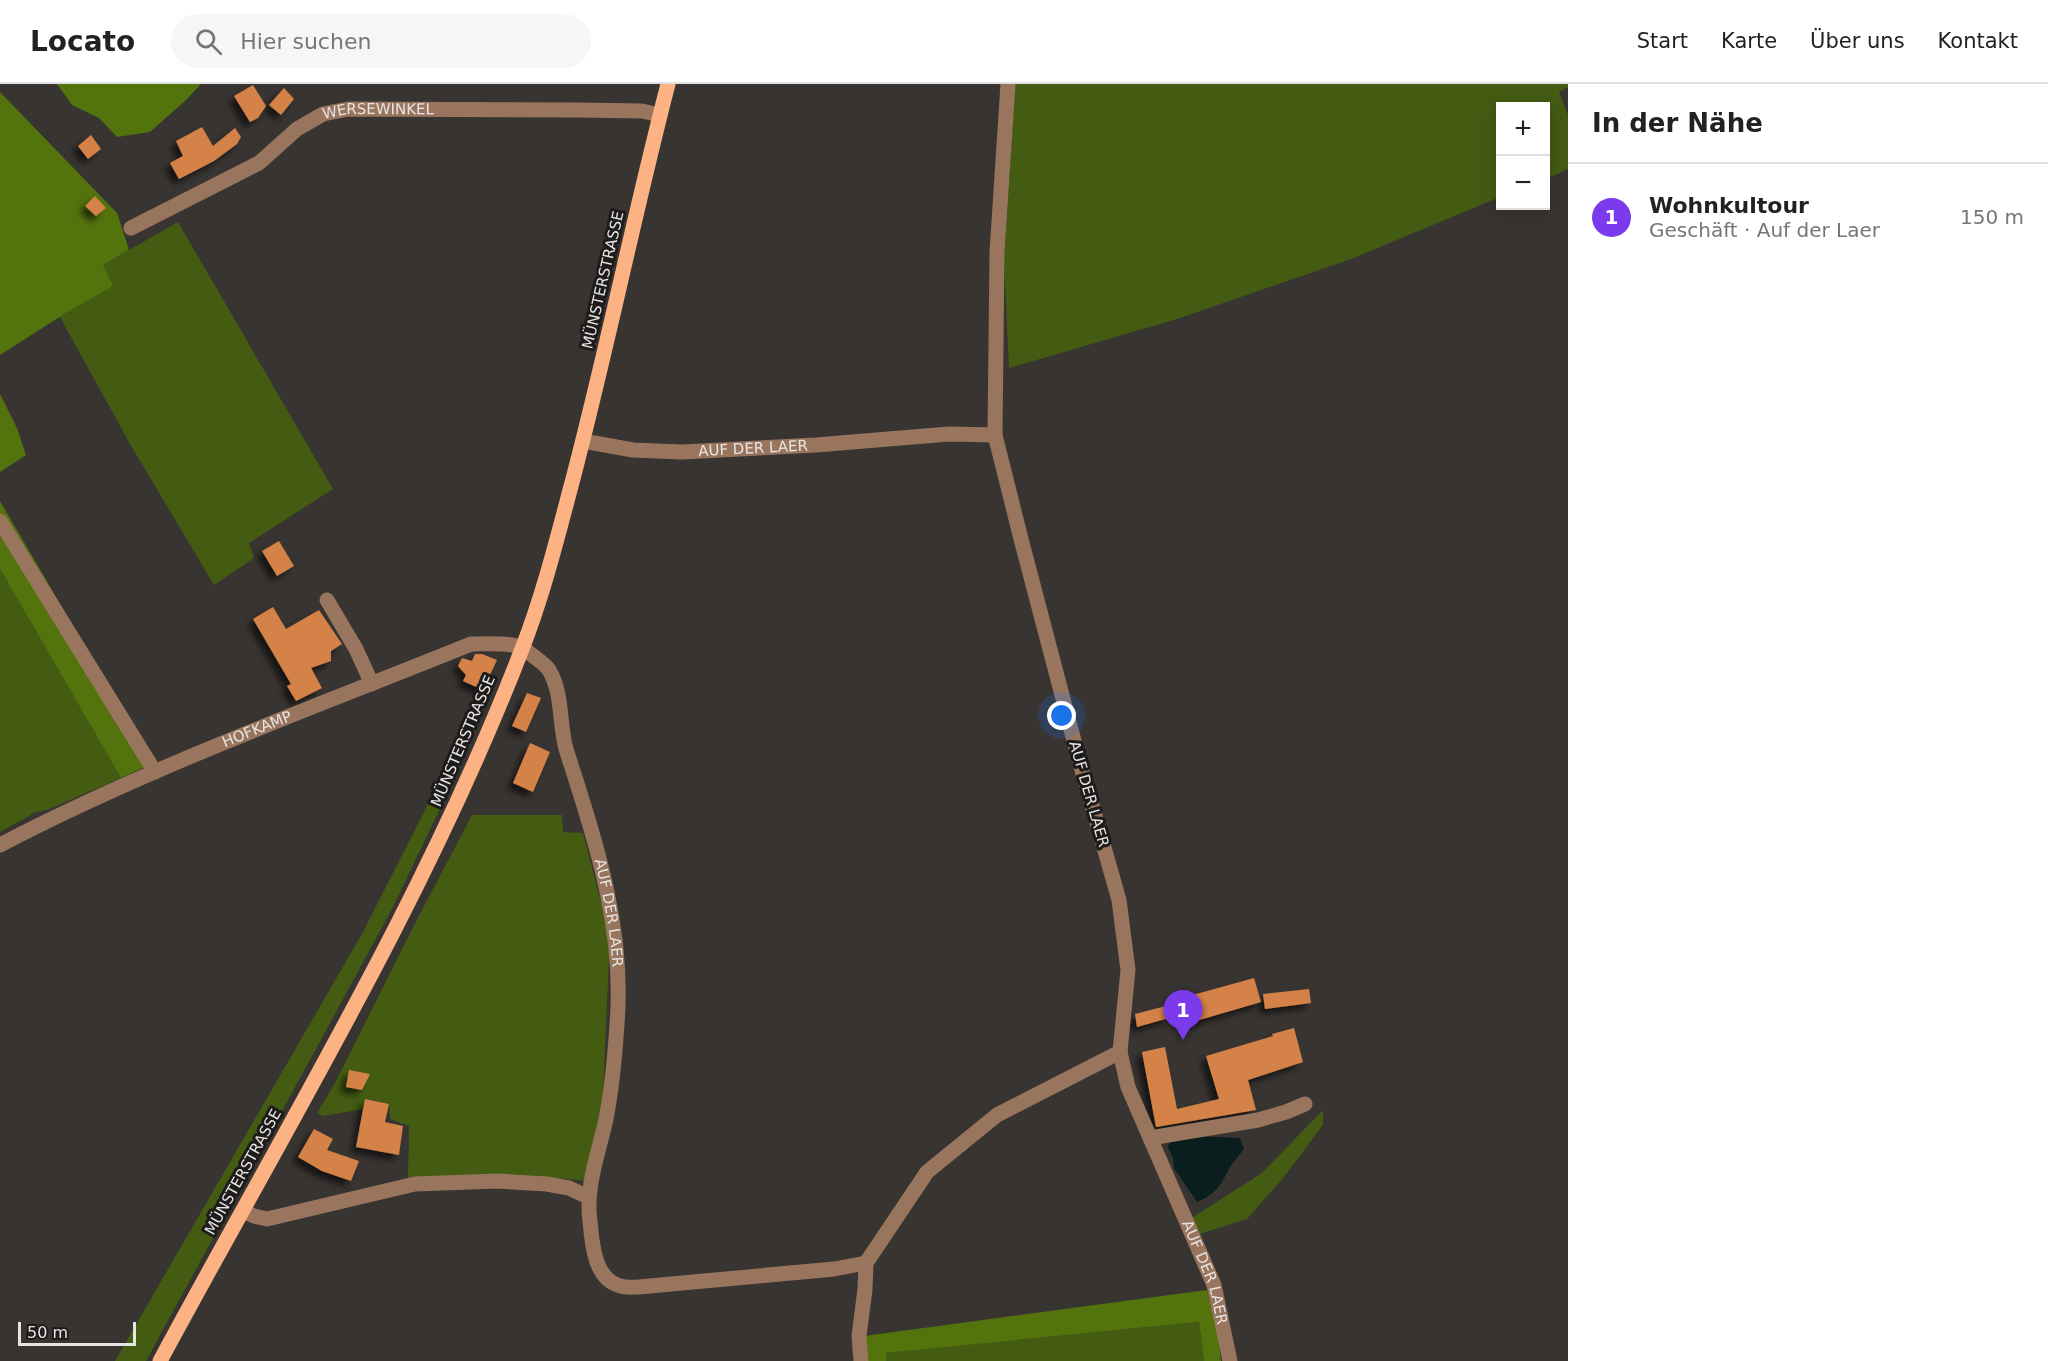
<!DOCTYPE html>
<html lang="de">
<meta charset="utf-8">
<style>
body{margin:0;font-family:"DejaVu Sans",sans-serif;background:#f6f6f6;color:#222}
.controls{position:absolute;right:18px;top:18px;display:grid;overflow:hidden;border-radius:0px;box-shadow:0 3px 15px #0003}
.controls button{width:54px;height:54px;display:grid;place-items:center;padding:0;border:0;border-bottom:2px solid #e0e0e0;background:#fff;color:#222;font:30px sans-serif}
.scale{position:absolute;left:18px;bottom:15px;width:118px;box-sizing:border-box;padding-left:6px;border:3px solid #e7e4e3;border-top:0;font-size:16px;line-height:21px;white-space:nowrap;color:#e7e4e3;-webkit-text-stroke:4px #1e1c1b;paint-order:stroke}
.you{position:absolute;left:1062px;top:632px;width:21px;height:21px;margin:-15px;border:4px solid #fff;border-radius:50%;background:#1a73e8;box-shadow:0 0 0 9px #1a73e833}
.badge{display:grid;place-items:center;width:39px;height:39px;border-radius:50%;background:#7c3aed;color:#fff;font-size:20px;font-weight:700}
.pin{position:absolute;translate:-50% -50px;filter:drop-shadow(0 2px 3px #0008)}
.pin::after{content:'';position:absolute;top:32px;width:21px;height:18px;background:inherit;clip-path:polygon(0 0,100% 0,50% 100%)}
.list{margin:0;padding:0;list-style:none}
h2{display:flex;justify-content:space-between;align-items:center;height:78px;margin:0;padding:0 24px;font-size:26px}
h2 small{font-size:20px;font-weight:400;color:#767676}
.list li{display:grid;grid-template-columns:39px 1fr auto;gap:18px;align-items:center;box-sizing:border-box;height:108px;padding:0 24px;border-top:2px solid #e0e0e0}
.list b{display:block;font-size:22px;white-space:nowrap}
.list p{margin:0;font-size:20px;white-space:nowrap;color:#767676}
.list em{font-size:20px;font-style:normal;color:#767676}
.icon{flex:none;width:33px;height:33px;fill:none;stroke:currentColor;stroke-width:2;stroke-linecap:round;stroke-linejoin:round}
.map{position:relative;flex:none;width:1568px;height:1277px;overflow:hidden}
header{display:flex;align-items:center;gap:36px;box-sizing:border-box;height:84px;padding:0 30px;background:#fff;border-bottom:2px solid #e0e0e0}
header strong{font-size:28px}
nav{display:flex;gap:33px;margin-inline-start:auto;font-size:21px}
.search{width:420px;height:54px;background:#f6f6f6;display:flex;align-items:center;gap:15px;box-sizing:border-box;padding:0 21px;border-radius:33px;color:#767676;font-size:22px}
main{display:flex}
aside{flex:1;background:#fff}
.map>svg:first-child{display:block}
.green{fill:#435c12}
.forest{fill:#53730d}
.water{fill:#0b1e1e}
.building{fill:#d48246;filter:url(#shadow)}
.lines{fill:none;stroke-linecap:round;stroke-linejoin:round}
.minor{stroke:#99755e;stroke-width:15}
.major{stroke:#fdb283;stroke-width:15}
.labels{text-anchor:middle;stroke-width:6;stroke-linejoin:round;paint-order:stroke}
.street-label{font-size:15px;fill:#e7e4e3;stroke:#1e1c1b}
</style>
<header>
<strong>Locato</strong>
<div class="search"><svg class="icon" aria-label="search" viewBox="0 0 24 24"><circle cx="10" cy="10" r="6"/><path d="M15 15l6 6"/></svg>Hier suchen</div>
<nav><a>Start</a><a>Karte</a><a>Über uns</a><a>Kontakt</a></nav>
</header>
<main>
<div class="map">
<svg width="1568" height="1277" viewBox="0 0 1568 1277">
<defs>
<filter id="shadow"><feDropShadow dx="-5.5" dy="5.5" stdDeviation="3" flood-color="#0009"/></filter>
</defs>
<rect width="100%" height="100%" fill="#383432"/>
<!-- green -->
<g class="green">
<polygon points="1015,0 1568,0 1568,3 1559,8 1568,31 1568,85 1546,95 1546,22 1500,22 1500,113 1351,175 1177,235 1009,284 1004,177"/>
<polygon points="178,138 333,405 249,459 254,474 214,501 130,360 60,233 69,227 103,181"/>
<polygon points="0,485 121,694 47,726 36,728 0,748"/>
<polygon points="484,626 448,708 392,825 146,1277 115,1277 363,848 424,728 464,639"/>
<path d="M 472,731 L 562,731 L 563,748 L 583,749 L 610,852 L 603,1011 L 586,1097 C 527,1089 467,1094 408,1097 L 409,1042 L 390,1035 L 389,1020 L 367,1015 L 363,1025 L 323,1032 L 317,1029 L 335,999 L 411,847 Z"/>
<polygon points="1323,1026 1323,1041 1284,1093 1247,1135 1200,1150 1190,1135 1262,1089"/>
<polygon points="1199,1238 1204,1277 886,1277 885,1269"/>
</g>
<!-- forest -->
<g class="forest">
<polygon points="57,0 201,0 186,16 150,48 117,53 99,34 72,21"/>
<polygon points="0,8 117,129 129,166 103,181 113,202 69,227 0,271"/>
<polygon points="0,310 17,344 26,371 0,388"/>
<polygon points="0,417 153,679 121,694 0,485"/>
<polygon points="1207,1206 1218,1252 1221,1277 1204,1277 1199,1238 886,1269 886,1277 866,1277 864,1252"/>
</g>
<!-- water -->
<path class="water" d="M 1190,1052 L 1240,1054 L 1244,1065 C 1240,1070 1236,1075 1232,1080 C 1220,1100 1220,1108 1197,1118 L 1174,1084 L 1173,1074 L 1168,1063 L 1169,1059 L 1177,1055 Z"/>
<!-- building -->
<g class="building">
<polygon points="253,1 266,22 258,34 250,38 234,12"/>
<polygon points="284,4 294,15 281,31 269,21"/>
<polygon points="202,43 213,62 235,44 241,53 237,60 214,77 179,95 170,79 183,72 176,57"/>
<polygon points="91,51 101,65 88,75 78,62"/>
<polygon points="95,112 106,124 96,132 85,122"/>
<polygon points="279,457 294,482 277,492 262,467"/>
<polygon points="273,523 286,545 319,526 342,560 331,567 331,577 311,584 322,604 296,617 287,602 291,600 253,535"/>
<polygon points="475,570 482,570 497,576 483,606 463,597 466,591 458,582 462,574 472,577"/>
<polygon points="527,609 541,614 526,648 512,642"/>
<polygon points="530,659 550,668 533,708 513,699"/>
<polygon points="1254,894 1261,918 1196,937 1189,912"/>
<polygon points="1309,905 1311,919 1265,925 1263,910"/>
<polygon points="1166,922 1169,934 1137,943 1135,930"/>
<polygon points="1294,944 1303,978 1248,996 1256,1026 1156,1043 1142,968 1165,963 1177,1025 1219,1015 1206,972 1273,952 1272,950"/>
<polygon points="349,986 370,990 362,1006 346,1003"/>
<polygon points="365,1015 389,1020 385,1038 403,1042 399,1071 356,1063"/>
<polygon points="314,1045 333,1055 327,1066 359,1077 351,1097 322,1087 298,1073"/>
</g>
<g class="lines">
<!-- minor -->
<g class="minor">
<path id="s1" d="M 131,144 L 259,79 L 297,45 L 323,30 L 348,25 L 579,26 L 642,27 L 660,31"/>
<path id="s2" d="M 583,357 L 633,366 L 682,368 L 816,361 L 949,350 L 995,351"/>
<polyline points="0,437 155,688"/>
<polyline points="327,516 356,565 372,600"/>
<path id="s3" d="M 0,761 C 151,682 313,624 471,560 C 485,560 499,559 512,561 C 520,562 526,566 532,571 C 537,575 545,580 549,586 C 563,609 559,640 566,665 C 595,756 625,843 617,940 C 615,971 612,1004 606,1035 C 599,1068 585,1103 590,1137 C 592,1159 594,1196 621,1202 C 626,1204 633,1203 639,1203 L 834,1185 L 866,1179"/>
<path id="s4" d="M 1120,968 L 1128,1003 L 1214,1201 L 1230,1277"/>
<polyline points="1150,1054 1258,1036 1286,1028 1305,1020"/>
<polyline points="243,1127 254,1132 267,1135 415,1100 497,1097 547,1100 569,1104 588,1113"/>
<polyline points="861,1277 859,1252 865,1205 866,1179 927,1088 997,1031 1120,968 1128,886 1119,816 1078,672 1021,455 995,351 997,168 1008,0"/>
</g>
<!-- major -->
<path class="major" d="M 160,1277 C 286,1043 426,814 522,565 C 542,514 556,459 570,406 C 606,271 633,135 668,0"/>
</g>
<g class="labels">
<!-- street labels -->
<g class="street-label">
<text dy="5" stroke="none"><textPath href="#s1" startOffset="280">WERSEWINKEL</textPath></text>
<text transform="translate(603 196) rotate(-77)" y="5">MÜNSTERSTRASSE</text>
<text dy="5" stroke="none"><textPath href="#s2" startOffset="171">AUF DER LAER</textPath></text>
<text dy="5" stroke="none"><textPath href="#s3" startOffset="282">HOFKAMP</textPath></text>
<text transform="translate(463 657) rotate(-67)" y="5">MÜNSTERSTRASSE</text>
<text transform="translate(1089 710) rotate(74)" y="5">AUF DER LAER</text>
<text dy="5" stroke="none"><textPath href="#s3" startOffset="850">AUF DER LAER</textPath></text>
<text transform="translate(243 1088) rotate(-61)" y="5">MÜNSTERSTRASSE</text>
<text dy="5" stroke="none"><textPath href="#s4" startOffset="237">AUF DER LAER</textPath></text>
</g>
</g>
</svg>
<div class="controls">
<button>+</button>
<button>−</button>
</div>
<div class="scale">50 m</div>
<div class="you"></div>
<div class="pin badge" style="left:1183px;top:956px">1</div>
</div>
<aside>
<h2>In der Nähe<small></small></h2>
<ul class="list">
<li><span class="badge">1</span><div><b>Wohnkultour</b><p>Geschäft · Auf der Laer</p></div><em>150 m</em></li>
</ul>
</aside>
</main>
